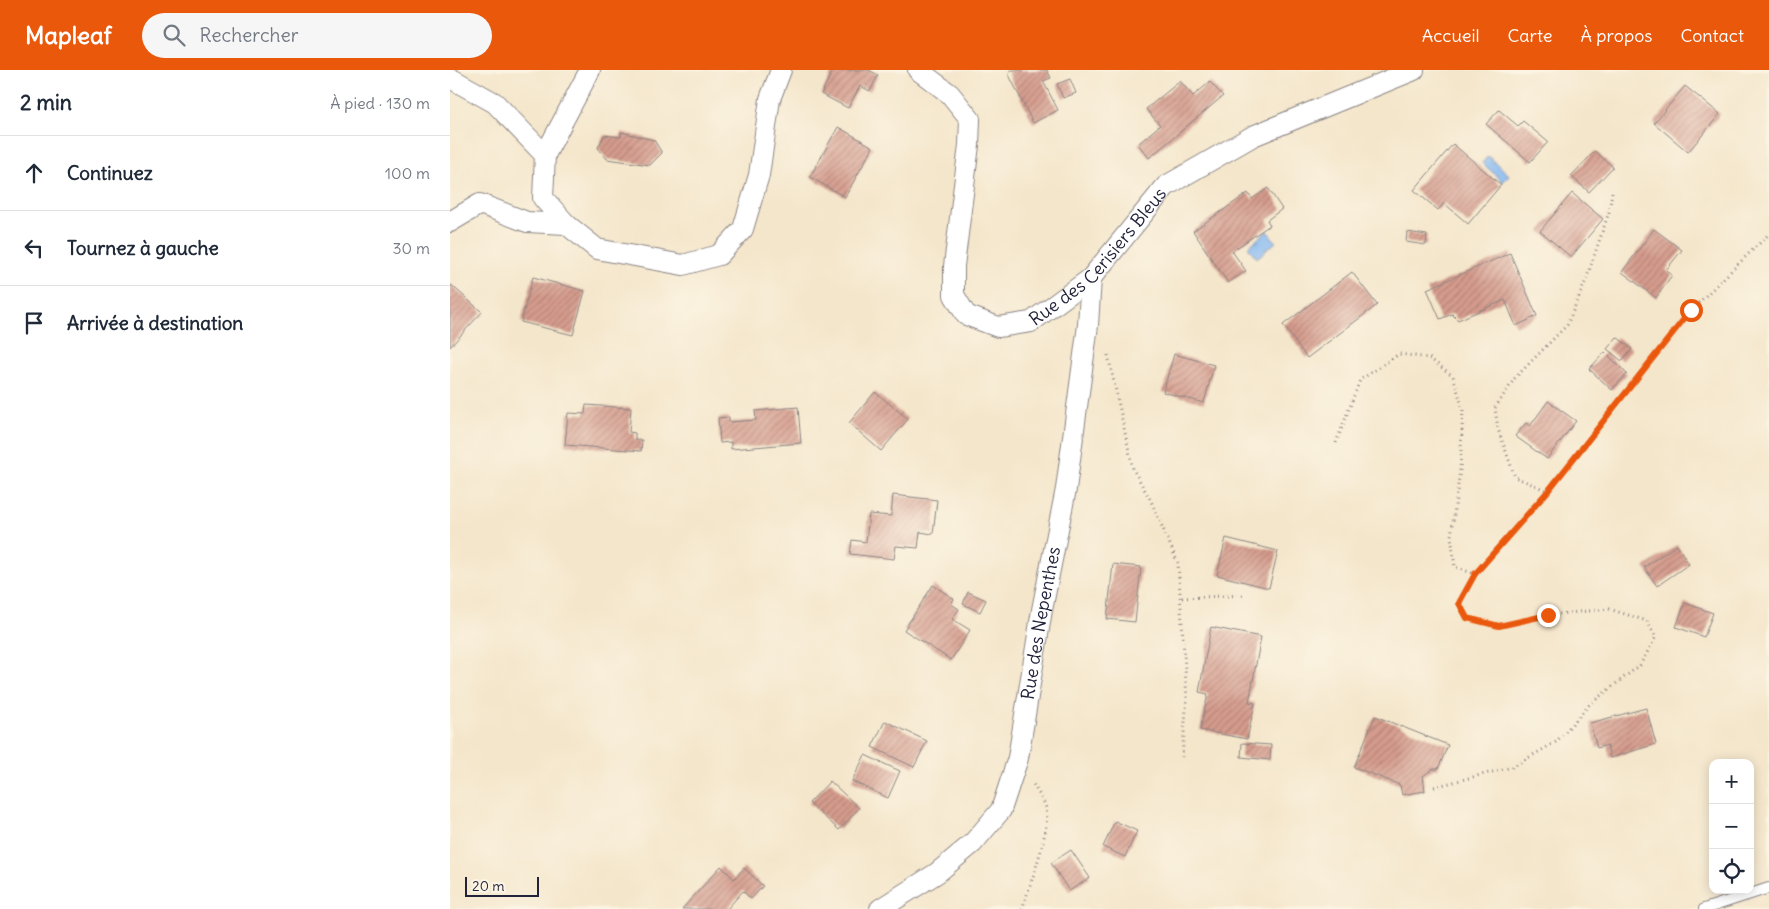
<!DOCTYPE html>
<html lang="fr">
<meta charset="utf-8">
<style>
body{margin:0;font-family:Delius,sans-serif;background:#f6f6f7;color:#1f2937}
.controls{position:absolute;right:15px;bottom:15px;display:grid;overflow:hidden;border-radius:10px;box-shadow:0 2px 12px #0003}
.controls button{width:45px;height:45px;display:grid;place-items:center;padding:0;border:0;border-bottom:1px solid #e0e1e3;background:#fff;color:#1f2937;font:25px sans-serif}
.scale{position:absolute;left:15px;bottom:12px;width:74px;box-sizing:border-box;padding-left:5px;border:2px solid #22223b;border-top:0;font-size:14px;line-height:18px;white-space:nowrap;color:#22223b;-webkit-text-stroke:4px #fcf5e5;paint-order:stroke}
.stop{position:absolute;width:15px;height:15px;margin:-11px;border:4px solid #ea580c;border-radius:50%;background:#fff}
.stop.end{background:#ea580c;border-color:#fff;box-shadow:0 1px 5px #0008}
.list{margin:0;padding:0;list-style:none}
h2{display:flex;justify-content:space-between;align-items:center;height:65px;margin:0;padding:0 20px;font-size:21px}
h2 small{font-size:16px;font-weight:400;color:#747a83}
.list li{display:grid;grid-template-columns:32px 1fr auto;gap:15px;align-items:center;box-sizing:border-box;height:75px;padding:0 20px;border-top:1px solid #e0e1e3}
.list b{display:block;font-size:19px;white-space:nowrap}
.list em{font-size:16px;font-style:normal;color:#747a83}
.icon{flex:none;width:28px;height:28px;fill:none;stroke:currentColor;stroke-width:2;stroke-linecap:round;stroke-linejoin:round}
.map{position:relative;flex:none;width:1319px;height:839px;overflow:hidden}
header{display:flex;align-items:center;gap:30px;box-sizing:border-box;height:70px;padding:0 25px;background:#ea580c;color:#fff}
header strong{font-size:24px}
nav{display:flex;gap:28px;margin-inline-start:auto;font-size:18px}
.search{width:350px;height:45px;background:#f6f6f7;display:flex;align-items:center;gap:12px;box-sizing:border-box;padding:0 18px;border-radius:28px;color:#747a83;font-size:19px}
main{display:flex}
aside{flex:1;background:#fff}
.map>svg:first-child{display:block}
.water{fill:url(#water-ripples);stroke:#536d96}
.building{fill:url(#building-hatch)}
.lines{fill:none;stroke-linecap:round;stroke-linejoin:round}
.service-casing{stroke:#8b8483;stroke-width:12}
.minor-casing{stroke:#8b8483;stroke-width:22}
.path{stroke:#8b8483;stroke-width:3;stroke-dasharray:1 4;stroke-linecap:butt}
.service{stroke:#fff;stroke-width:10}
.minor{stroke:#fff;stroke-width:20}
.route{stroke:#ea580c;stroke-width:6}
.labels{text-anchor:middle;stroke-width:5;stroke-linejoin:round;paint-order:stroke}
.street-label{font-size:18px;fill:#22223b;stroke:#fcf5e5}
</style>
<header>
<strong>Mapleaf</strong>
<div class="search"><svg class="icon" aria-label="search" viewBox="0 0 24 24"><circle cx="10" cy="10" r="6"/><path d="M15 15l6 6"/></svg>Rechercher</div>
<nav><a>Accueil</a><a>Carte</a><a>À propos</a><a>Contact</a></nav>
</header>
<main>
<aside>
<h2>2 min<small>À pied · 130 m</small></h2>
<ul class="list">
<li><svg class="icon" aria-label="ahead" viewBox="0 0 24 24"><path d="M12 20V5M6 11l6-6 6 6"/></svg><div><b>Continuez</b></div><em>100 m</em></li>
<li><svg class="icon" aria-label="left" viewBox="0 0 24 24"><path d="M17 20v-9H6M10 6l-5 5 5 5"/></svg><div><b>Tournez à gauche</b></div><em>30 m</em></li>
<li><svg class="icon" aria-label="arrive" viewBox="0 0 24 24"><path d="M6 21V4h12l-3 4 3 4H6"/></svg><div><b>Arrivée à destination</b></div></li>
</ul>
</aside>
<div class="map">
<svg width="1319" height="839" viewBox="0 0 1319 839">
<defs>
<pattern id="water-ripples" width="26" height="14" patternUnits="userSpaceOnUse" patternTransform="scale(1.25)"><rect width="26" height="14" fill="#84b8f2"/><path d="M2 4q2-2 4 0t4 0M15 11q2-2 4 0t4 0" fill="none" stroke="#6c95c5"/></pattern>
<pattern id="building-hatch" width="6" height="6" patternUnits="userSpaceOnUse" patternTransform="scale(1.25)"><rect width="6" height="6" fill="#d69c8d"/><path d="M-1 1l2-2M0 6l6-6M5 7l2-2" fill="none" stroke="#ad7f74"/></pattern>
</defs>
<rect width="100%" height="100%" fill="#fcf5e5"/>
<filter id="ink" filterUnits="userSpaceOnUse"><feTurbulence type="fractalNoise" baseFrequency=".02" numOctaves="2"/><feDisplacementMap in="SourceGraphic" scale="10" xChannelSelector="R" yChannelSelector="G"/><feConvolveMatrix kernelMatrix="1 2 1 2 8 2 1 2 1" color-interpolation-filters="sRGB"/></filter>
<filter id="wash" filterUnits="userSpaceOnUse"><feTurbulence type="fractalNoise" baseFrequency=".0096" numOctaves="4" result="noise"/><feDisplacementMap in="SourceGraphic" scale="20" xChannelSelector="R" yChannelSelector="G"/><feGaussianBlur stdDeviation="1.12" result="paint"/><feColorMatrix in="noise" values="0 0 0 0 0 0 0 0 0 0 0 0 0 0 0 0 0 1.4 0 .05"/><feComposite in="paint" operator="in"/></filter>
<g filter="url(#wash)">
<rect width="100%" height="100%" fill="#f4e6cb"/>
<!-- water -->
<g class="water">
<polygon points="1038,86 1059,105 1053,112 1032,93"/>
<polygon points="817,161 826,172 807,188 798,177"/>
</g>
<g id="blocks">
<!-- building -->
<g class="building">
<polygon points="383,0 419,0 428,5 420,21 410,16 398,38 371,24"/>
<polygon points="560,0 597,0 601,8 593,11 608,40 583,53 559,5"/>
<polygon points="620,9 626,23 613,28 607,14"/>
<polygon points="730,11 743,26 760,12 773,26 699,88 688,74 710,55 696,39"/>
<polygon points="1235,16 1270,44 1238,82 1204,53"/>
<polygon points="1049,40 1068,56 1073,51 1098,72 1080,92 1036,54"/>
<polygon points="388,57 423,77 395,127 360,107"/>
<polygon points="171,62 204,70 212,83 200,95 157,89 148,78 154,65 171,67"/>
<polygon points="1003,74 1051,115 1018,154 994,133 988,140 964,120"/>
<polygon points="1145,81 1163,97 1139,122 1121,106"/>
<polygon points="818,118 832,139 817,150 820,155 782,181 796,201 778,213 743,161 798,123 802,129"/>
<polygon points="1122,123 1153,149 1121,187 1090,161"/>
<polygon points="1204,159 1232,180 1216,200 1222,205 1206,228 1172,202"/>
<polygon points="957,162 977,165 976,175 956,172"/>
<polygon points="1060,183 1087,246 1066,256 1055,230 1008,250 1002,244 990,249 977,219"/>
<polygon points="902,202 927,235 857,288 833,255"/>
<polygon points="83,207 135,221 123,265 71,252"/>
<polygon points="0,214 32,242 0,277"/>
<polygon points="1167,267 1182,279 1172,291 1157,279"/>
<polygon points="1155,282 1177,304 1162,320 1139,299"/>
<polygon points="724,284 764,295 754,333 713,322"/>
<polygon points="425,322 458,349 431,381 399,353"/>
<polygon points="1098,331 1126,351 1097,389 1065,366 1076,353 1080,356"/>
<polygon points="136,335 181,338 179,362 185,363 185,370 192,370 191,381 115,375 118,343 135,344"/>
<polygon points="348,337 351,373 281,379 281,372 270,373 268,348 279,347 279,352 306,350 305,341"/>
<polygon points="443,425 487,430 483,464 470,462 468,478 446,476 444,489 400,484 402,470 416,472 419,444 441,446"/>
<polygon points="776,468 828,481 819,518 767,505"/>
<polygon points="1227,475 1239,494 1207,516 1194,497"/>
<polygon points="663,494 691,497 685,552 657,549"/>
<polygon points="483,515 504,529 501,534 509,539 502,549 520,560 501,590 454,560"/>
<polygon points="518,522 536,530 530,542 513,534"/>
<polygon points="1235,533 1263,543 1254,567 1226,557"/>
<polygon points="761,557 811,567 799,632 805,633 797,669 750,660 758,624 749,622"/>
<polygon points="1196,638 1206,674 1160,688 1157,675 1147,678 1140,653"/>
<polygon points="925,646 998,675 988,699 983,699 973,706 975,721 952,725 950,715 904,697"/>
<polygon points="435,651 477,671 464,697 422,677"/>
<polygon points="792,673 821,675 820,690 791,687"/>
<polygon points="415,685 450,701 438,728 402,711"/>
<polygon points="380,711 409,738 389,760 359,733"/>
<polygon points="665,751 687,761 675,787 653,777"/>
<polygon points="621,780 640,808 619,821 601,793"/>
<polygon points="271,796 284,809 294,798 313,816 301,829 293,821 277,839 232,839"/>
</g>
</g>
</g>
<g filter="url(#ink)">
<use href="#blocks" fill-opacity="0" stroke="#8b8483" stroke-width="1"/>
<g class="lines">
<!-- service casing -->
<g class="service-casing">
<polyline id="service" points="1254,839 1319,818"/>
</g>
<!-- minor casing -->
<g class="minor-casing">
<g id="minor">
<path id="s1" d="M 468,0 L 500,24 L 520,49 L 519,75 L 504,196 L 504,225 L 516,245 L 548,257 L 581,252 L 641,208 L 716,116 L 803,66 L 964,0"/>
<polyline points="0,8 45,33 95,85 93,128 116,154 147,179 233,195 269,185 293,159 309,105 320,29 331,0"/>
<polyline points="95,85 140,0"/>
<polyline points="0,152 30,134 77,152 116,154"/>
<path id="s2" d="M 430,839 L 487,803 L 523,773 L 551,740 L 568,688 L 592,540 L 616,419 L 638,255 L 641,208"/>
</g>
</g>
<!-- path -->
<g class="path">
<polyline points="1162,122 1159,142 1136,210 1117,255 1065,308 1045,338 1048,359 1065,407 1098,421 1241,240 1319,164"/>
<polyline points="658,285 683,399 701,431 728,493 737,628 732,687"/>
<polyline points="886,373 910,310 949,284 979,288 1003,306 1013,339 1010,400 1001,466 1005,497 1025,504 1098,421"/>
<polyline points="732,528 796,525"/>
<polyline points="984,717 1062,697 1106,672 1140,634 1190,595 1206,567 1197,551 1159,539 1098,545 1049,556 1017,548 1009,533 1025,504"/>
<path d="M 572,839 C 579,817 603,756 595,735 C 592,728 587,721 583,714"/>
</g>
<!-- service -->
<use href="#service" class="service"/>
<!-- minor -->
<use href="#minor" class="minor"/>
</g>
</g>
<g class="lines" filter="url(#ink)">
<!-- route -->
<polyline class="route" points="1098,545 1049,556 1017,548 1009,533 1025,504 1098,421 1241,240"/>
</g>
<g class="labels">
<!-- street labels -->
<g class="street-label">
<text dy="6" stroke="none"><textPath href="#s1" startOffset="434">Rue des Cerisiers Bleus</textPath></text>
<text dy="6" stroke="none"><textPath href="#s2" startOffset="349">Rue des Nepenthes</textPath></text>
</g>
</g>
</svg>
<div class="controls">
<button>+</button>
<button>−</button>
<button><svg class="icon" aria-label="locate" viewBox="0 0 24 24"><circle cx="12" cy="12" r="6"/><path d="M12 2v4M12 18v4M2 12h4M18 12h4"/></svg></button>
</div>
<div class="scale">20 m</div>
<div class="stop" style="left:1241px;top:240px"></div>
<div class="stop end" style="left:1098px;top:545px"></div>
</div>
</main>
